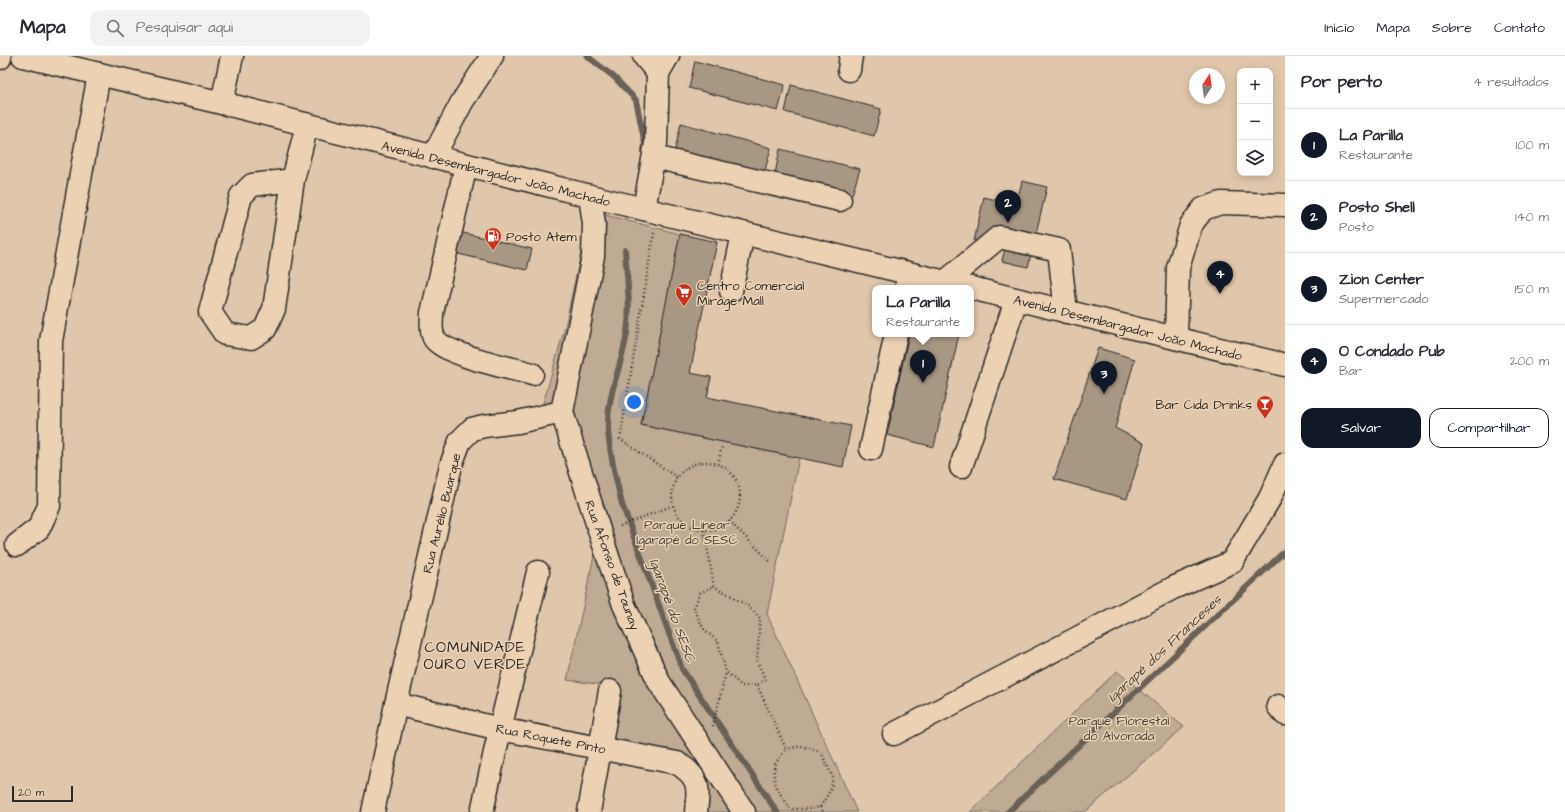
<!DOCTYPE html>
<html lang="pt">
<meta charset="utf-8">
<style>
body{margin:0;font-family:"Architects Daughter",sans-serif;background:#f2f2f3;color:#2b2b33}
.controls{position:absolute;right:12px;top:12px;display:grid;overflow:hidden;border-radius:8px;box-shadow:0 2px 10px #0003}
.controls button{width:36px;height:36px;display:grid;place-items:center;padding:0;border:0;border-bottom:1px solid #e1e1e2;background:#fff;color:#2b2b33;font:20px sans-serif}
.compass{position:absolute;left:1189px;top:12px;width:36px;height:36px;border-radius:50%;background:#fff;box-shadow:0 2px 10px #0003;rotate:13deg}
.scale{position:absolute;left:12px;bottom:10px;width:61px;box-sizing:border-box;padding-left:4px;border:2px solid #2b2b2b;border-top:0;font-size:11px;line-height:14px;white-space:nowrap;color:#2b2b2b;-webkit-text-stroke:3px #ecd1b3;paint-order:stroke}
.you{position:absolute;left:634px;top:346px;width:14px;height:14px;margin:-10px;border:3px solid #fff;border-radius:50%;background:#1a73e8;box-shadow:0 0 0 6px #1a73e833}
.badge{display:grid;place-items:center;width:26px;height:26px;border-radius:50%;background:#111827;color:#fff;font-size:13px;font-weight:700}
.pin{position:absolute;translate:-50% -33px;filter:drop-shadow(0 1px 2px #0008)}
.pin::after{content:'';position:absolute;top:21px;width:14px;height:12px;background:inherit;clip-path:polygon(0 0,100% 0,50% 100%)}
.popup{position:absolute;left:872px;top:229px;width:102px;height:52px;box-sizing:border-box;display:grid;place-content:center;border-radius:8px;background:#fff;filter:drop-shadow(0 1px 3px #0005);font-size:13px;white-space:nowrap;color:#7c7c81}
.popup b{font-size:15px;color:#2b2b33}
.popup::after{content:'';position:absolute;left:50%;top:100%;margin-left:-8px;border:8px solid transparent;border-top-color:#fff}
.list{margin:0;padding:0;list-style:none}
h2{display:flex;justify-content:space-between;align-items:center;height:52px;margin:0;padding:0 16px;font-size:17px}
h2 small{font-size:13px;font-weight:400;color:#7c7c81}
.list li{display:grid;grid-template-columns:26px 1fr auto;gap:12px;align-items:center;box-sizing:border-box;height:72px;padding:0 16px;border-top:1px solid #e1e1e2}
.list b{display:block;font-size:15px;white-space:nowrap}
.list p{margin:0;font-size:13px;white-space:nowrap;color:#7c7c81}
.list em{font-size:13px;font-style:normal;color:#7c7c81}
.actions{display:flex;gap:8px;padding:12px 16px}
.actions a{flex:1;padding:9px 0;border:1px solid #111827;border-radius:12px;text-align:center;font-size:14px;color:#111827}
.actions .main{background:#111827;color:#fff}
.icon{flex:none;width:22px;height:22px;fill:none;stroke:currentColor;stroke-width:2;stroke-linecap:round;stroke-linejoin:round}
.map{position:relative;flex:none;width:1285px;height:756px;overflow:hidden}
header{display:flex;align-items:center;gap:24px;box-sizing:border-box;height:56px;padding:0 20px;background:#fff;border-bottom:1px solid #e1e1e2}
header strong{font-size:19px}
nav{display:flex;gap:22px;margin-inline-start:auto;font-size:14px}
.search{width:280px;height:36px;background:#f2f2f3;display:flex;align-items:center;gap:10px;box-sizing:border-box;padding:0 14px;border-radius:12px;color:#7c7c81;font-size:15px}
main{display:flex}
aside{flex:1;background:#fff}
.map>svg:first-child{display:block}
.green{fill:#bfaa93;stroke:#756a5f}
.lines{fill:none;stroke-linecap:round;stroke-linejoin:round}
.stream{stroke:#696057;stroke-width:6}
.building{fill:#a89783;stroke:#2b2b2b}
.minor-casing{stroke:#2b2b2b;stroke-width:25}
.major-casing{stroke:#2b2b2b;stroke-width:25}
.path{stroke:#2b2b2b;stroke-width:2.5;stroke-dasharray:1 3;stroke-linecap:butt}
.minor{stroke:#ecd1b3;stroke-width:22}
.major{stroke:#ecd1b3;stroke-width:22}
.labels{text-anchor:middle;stroke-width:3;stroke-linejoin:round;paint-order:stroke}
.street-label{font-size:13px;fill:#2b2b2b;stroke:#ecd1b3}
.poi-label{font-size:13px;fill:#2b2b2b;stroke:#ecd1b3;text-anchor:start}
.park-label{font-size:13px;fill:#494440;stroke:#ecd1b3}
.water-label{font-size:14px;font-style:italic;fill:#45413e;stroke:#ecd1b3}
.quarter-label{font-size:15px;letter-spacing:1px;fill:#2b2b2b;stroke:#ecd1b3}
</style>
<header>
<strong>Mapa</strong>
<div class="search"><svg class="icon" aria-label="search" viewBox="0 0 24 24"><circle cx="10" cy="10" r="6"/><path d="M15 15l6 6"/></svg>Pesquisar aqui</div>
<nav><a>Início</a><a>Mapa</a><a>Sobre</a><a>Contato</a></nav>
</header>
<main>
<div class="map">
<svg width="1285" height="756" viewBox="0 0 1285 756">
<rect width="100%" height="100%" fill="#e0c7ab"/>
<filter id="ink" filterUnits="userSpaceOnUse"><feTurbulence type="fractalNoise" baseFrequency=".025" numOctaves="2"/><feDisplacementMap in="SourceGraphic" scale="8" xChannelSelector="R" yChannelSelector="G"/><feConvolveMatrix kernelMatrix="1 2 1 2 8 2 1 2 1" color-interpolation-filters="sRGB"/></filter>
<g filter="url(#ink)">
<!-- green -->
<g class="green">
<polygon points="590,155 680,178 641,369 799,402 767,558 857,756 687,756 687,716 596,684 603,629 567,624 595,495 559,375 542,351 564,275"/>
<polygon points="1117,615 1184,671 1085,756 970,756"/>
</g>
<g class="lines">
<!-- stream -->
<g class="stream">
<polyline points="587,0 614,21 636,44 645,88 644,95"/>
<path d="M 625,194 C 627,222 631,249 627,277 C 622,310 606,340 608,375 C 610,400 616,424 622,448 L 682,613 L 777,756"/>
<polyline points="1008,756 1285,495"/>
</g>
</g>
<!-- building -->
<g class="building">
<polygon points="695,5 785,29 778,55 689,32"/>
<polygon points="791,29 881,53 874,80 785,56"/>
<polygon points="681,67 771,92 764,118 675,94"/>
<polygon points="780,93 860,113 852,139 775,118"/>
<polygon points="1022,125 1047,131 1028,211 1002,205 1005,193 974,185 984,141 1016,149"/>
<polygon points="459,176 532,193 527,214 454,197"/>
<polygon points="680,178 717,186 690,317 711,321 707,341 851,370 843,411 641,369"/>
<polygon points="909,278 959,278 934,391 887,379"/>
<polygon points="1098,292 1135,303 1115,372 1144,387 1127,443 1054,423"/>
</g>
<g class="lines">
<!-- minor casing -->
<g class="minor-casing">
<g id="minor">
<polyline points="644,0 658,17"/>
<polyline points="0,2 0,0"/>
<polyline points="849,14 851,0"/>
<polyline points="222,47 232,0"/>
<polyline points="433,101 462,46 492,0"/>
<polyline points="654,101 840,144"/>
<path d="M 466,109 L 432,257 C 432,265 430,274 434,282 C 444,299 512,312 532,318"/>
<polyline points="293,124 252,129 241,140 210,256 225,278 251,282 265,273 274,253 293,124 307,69"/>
<polyline points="590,140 594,168 593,200 562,356 600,477 624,549 659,626 744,756"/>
<polyline points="644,153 656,87 658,17 668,0"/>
<polyline points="945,226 999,181 1059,194 1066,256"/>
<polyline points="906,232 909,218"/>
<polyline points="731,235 743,178"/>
<polyline points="1176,282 1178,212 1191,169 1203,153 1221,147 1285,149"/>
<polyline points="871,393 896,278"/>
<polyline points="961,411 1016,244"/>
<polyline points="17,489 39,472 49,450 51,285 99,18"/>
<path d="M 396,648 L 500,673 L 677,707 C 700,721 699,731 696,756"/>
<polyline points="1278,650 1285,658"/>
<polyline points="894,678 1173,532 1232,506 1270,442 1285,408"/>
<polyline points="373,756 396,648 451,409 460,385 472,373 484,370 518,366 562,356"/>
<polyline points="482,756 500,673 538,516"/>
<polyline points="589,756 610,635"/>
</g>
</g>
<!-- major casing -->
<g class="major-casing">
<g id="major">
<polyline points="23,0 222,47 590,140 970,232"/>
<polyline points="971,232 1285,309"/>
</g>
</g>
<!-- path -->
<g class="path">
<polyline points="654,177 620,383 678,422"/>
<circle cx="706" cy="440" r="34"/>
<polyline points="718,408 722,390"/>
<polyline points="729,465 770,505"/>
<polyline points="620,470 674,449"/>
<polyline points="704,474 714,530 748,550 760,562 757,605 765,623 757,629 742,630 726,616 718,586 703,572 694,552 700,537 714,530"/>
<path d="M 757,629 L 786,693 C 783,698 777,704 775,709 C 770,726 782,741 791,753 L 810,753 L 820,751 L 830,735 L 833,722 L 821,696 L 803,690 L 786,693"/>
<polyline points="713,670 726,616"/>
<polyline points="820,751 823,756"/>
</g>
<!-- minor -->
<use href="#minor" class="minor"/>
<!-- major -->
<use href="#major" class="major"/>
</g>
</g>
<!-- icons -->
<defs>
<g id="fuel-pin" transform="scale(0.9)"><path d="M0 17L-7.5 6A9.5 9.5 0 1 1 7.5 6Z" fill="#c8321e" stroke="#ecd1b3"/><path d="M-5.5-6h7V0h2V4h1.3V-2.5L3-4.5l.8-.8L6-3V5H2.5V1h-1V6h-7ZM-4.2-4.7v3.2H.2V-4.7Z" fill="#fff"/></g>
<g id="supermarket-pin" transform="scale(0.9)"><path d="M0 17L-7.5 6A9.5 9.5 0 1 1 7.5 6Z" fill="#c8321e" stroke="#ecd1b3"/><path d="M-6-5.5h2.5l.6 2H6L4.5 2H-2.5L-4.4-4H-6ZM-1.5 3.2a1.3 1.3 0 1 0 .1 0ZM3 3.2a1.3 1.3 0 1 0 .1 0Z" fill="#fff"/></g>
<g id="bar-pin" transform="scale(0.9)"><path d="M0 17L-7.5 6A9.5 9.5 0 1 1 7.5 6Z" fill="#c8321e" stroke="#ecd1b3"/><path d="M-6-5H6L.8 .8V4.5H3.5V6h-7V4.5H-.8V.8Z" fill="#fff"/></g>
</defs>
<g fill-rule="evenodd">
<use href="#fuel-pin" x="493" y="180"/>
<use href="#supermarket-pin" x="684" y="236"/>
<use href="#bar-pin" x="1265" y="348"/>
</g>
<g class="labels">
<!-- street labels -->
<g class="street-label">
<text transform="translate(496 117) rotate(14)" y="5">Avenida Desembargador João Machado</text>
<text transform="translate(1128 271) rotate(14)" y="5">Avenida Desembargador João Machado</text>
<text transform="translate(441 457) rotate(-76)" y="5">Rua Aurélio Buarque</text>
<text transform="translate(613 509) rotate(70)" y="5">Rua Afonso de Taunay</text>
<text transform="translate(551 682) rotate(11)" y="5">Rua Roquete Pinto</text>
</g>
<!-- poi labels -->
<g class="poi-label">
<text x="506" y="185">Posto Atem</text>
<text x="697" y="234">Centro Comercial<tspan x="697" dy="15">Mirage Mall</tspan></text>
<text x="1252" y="353" text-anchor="end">Bar Cida Drinks</text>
</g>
<!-- park labels -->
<g class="park-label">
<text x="687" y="473">Parque Linear<tspan x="687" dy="15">Igarapé do SESC</tspan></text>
<text x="1119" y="669">Parque Florestal<tspan x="1119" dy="15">do Alvorada</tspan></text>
</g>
<!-- water labels -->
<g class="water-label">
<text transform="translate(673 554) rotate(70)" y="5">Igarapé do SESC</text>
<text transform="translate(1164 592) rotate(-43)" y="5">Igarapé dos Franceses</text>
</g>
<!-- quarter labels -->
<g class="quarter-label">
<text x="475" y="596">COMUNIDADE<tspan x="475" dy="17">OURO VERDE</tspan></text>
</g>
</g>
</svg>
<div class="controls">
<button>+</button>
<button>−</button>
<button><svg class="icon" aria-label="layers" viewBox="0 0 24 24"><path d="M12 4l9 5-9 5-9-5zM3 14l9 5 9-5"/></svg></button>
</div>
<svg class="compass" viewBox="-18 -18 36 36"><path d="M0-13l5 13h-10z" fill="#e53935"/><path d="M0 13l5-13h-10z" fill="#7c7c81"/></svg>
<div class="scale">20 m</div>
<div class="you"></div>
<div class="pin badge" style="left:923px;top:327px">1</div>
<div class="popup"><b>La Parilla</b>Restaurante</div>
<div class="pin badge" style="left:1008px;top:167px">2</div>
<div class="pin badge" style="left:1104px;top:338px">3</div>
<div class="pin badge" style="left:1220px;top:238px">4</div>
</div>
<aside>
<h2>Por perto<small>4 resultados</small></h2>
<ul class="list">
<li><span class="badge">1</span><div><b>La Parilla</b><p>Restaurante</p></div><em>100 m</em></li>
<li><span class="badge">2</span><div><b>Posto Shell</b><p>Posto</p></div><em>140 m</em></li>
<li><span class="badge">3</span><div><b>Zion Center</b><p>Supermercado</p></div><em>150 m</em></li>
<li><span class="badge">4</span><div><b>O Condado Pub</b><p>Bar</p></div><em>200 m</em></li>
</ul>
<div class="actions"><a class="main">Salvar</a><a>Compartilhar</a></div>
</aside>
</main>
